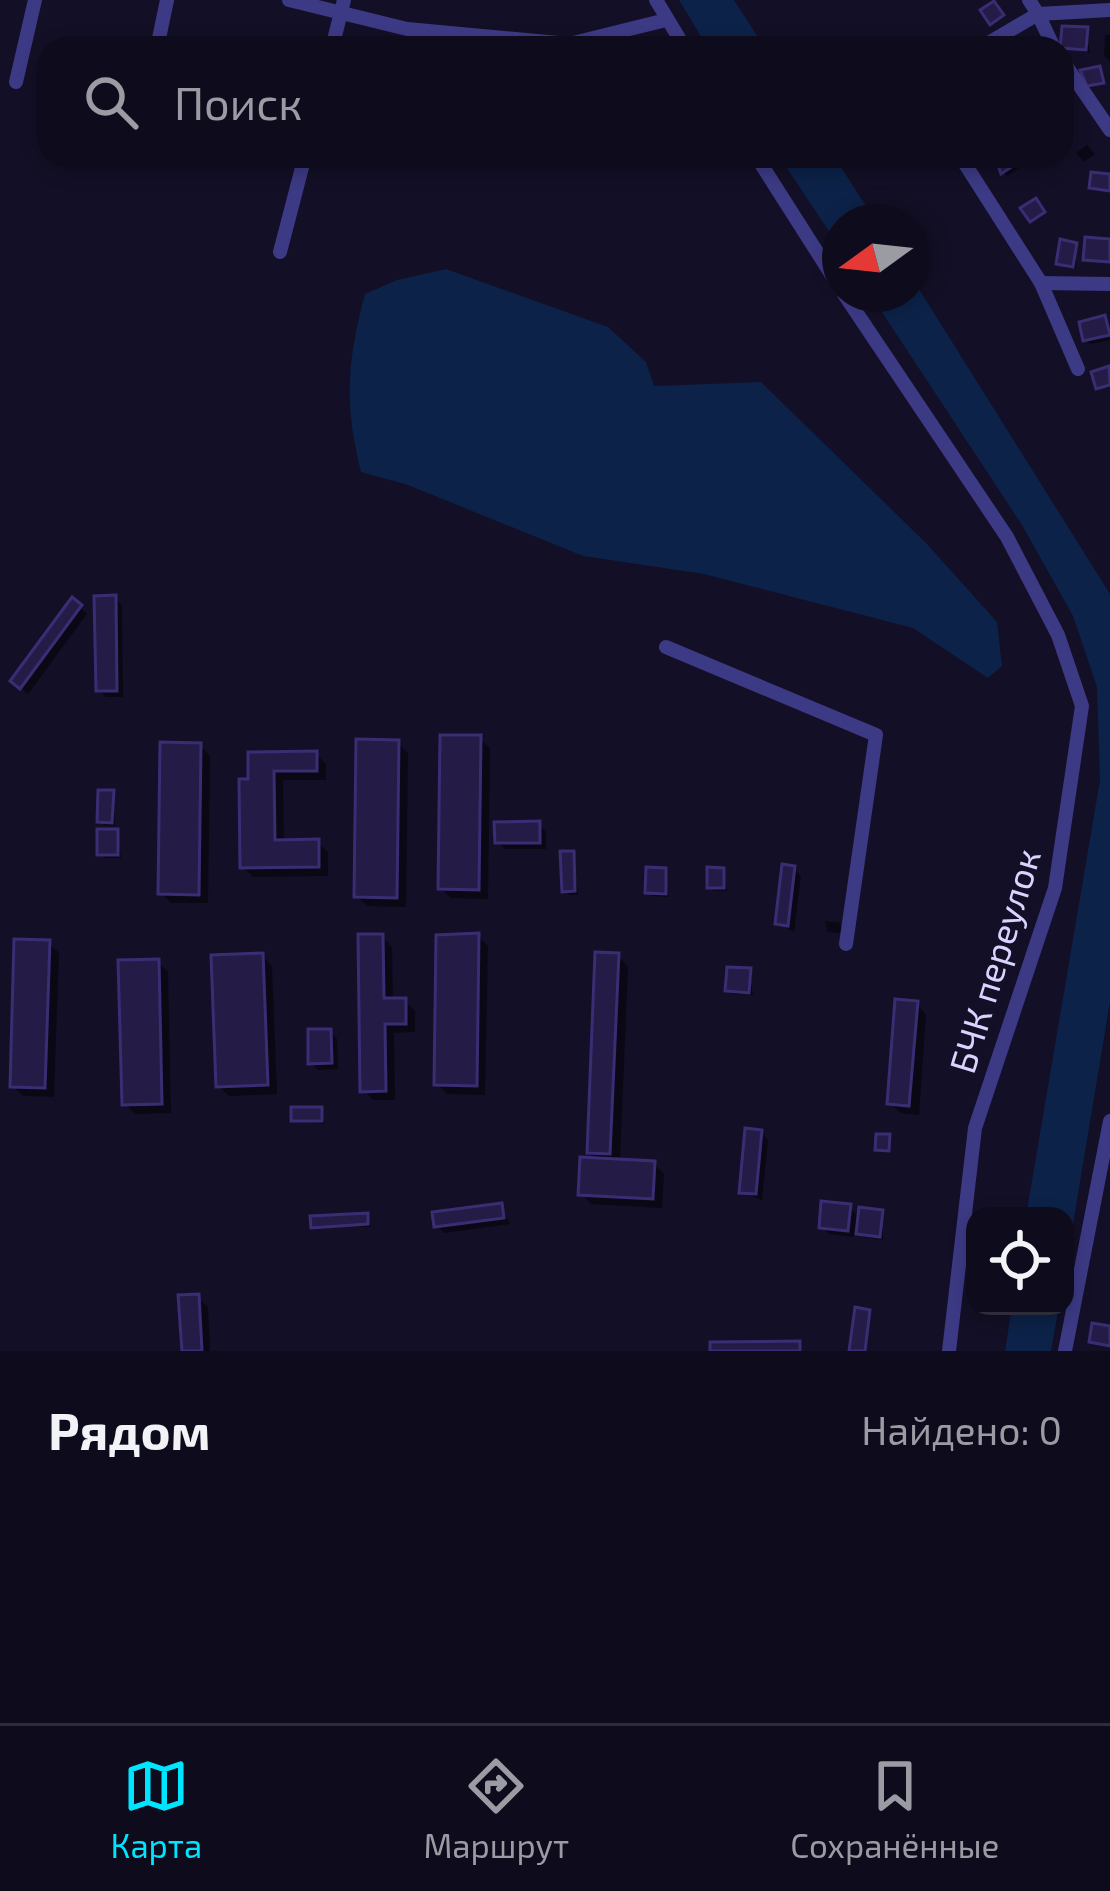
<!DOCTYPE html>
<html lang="ru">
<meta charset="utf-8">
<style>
body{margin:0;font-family:"Exo 2",sans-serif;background:#1c1929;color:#f1f3f6}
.controls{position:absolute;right:36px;bottom:36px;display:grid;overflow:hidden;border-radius:24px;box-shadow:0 6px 18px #0003}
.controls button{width:108px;height:108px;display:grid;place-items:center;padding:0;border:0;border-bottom:3px solid #2e2b3b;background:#0e0b1c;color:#f1f3f6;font:60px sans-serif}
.compass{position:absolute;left:822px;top:204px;width:108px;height:108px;border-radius:50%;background:#0e0b1c;box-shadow:0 6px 18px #0003;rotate:255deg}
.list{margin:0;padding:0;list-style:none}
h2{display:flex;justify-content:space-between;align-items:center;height:156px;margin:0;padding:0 48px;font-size:51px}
h2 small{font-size:39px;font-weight:400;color:#9b9ba3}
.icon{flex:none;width:66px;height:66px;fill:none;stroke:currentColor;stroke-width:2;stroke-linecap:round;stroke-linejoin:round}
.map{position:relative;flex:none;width:1110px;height:1351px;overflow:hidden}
.search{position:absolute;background:#0e0b1c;box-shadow:0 6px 18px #0003;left:36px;right:36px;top:36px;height:132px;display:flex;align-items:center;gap:30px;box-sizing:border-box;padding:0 42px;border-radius:36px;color:#9b9ba3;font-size:45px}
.sheet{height:372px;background:#0e0b1c}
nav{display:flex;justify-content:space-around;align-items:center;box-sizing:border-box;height:168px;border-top:3px solid #2e2b3b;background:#0e0b1c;font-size:33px;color:#9b9ba3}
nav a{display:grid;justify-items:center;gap:6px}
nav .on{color:#00e5ff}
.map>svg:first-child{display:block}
.water{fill:#0c2248}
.shadow{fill:#0007}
.building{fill:#241b47;stroke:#3b2d73;stroke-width:3}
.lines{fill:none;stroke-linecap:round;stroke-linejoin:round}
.minor{stroke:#3d3a85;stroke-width:14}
.labels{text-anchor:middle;stroke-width:12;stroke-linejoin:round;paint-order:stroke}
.street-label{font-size:36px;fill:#d9d4ff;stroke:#130f26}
</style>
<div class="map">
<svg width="1110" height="1351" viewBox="0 0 1110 1351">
<rect width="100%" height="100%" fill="#130f26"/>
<!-- water -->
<g class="water">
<polygon points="679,0 734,0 765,48 708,48"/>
<polygon points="779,156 834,156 876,222 840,222 840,248"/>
<path d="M 446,269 L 608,327 L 646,362 L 654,386 L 761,382 L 926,543 L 997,622 L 1002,666 L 988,678 L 913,628 L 704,574 L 583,556 L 408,485 L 361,472 C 344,404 347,361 365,294 L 397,280 Z"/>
<polygon points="912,278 1110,594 1110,1002 1065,1272 1065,1216 1026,1216 1100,780 1097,687 1073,616 1022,525 870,294 912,294"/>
<polygon points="1012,1306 1059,1306 1051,1351 1005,1351"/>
</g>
<!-- shadow -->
<g class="shadow">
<polygon points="1086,30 1090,53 1063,47"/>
<polygon points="1105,35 1110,35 1110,61 1104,56"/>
<polygon points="1062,115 1074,130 1062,138"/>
<polygon points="1087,145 1095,154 1084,162 1076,153"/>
<polygon points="1000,156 1022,156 1026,163 1007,176 995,159"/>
<polygon points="1076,245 1076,269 1063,267 1059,263"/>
<polygon points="1104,319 1110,340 1090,344 1086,340"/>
<polygon points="115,598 122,606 123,697 106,697 99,690"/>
<polygon points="80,607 87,614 28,694 21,688"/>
<polygon points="479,738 490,748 488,899 451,898 441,888"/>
<polygon points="398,743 408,753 406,907 367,906 357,896"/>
<polygon points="200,746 210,756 208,903 171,903 161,893"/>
<polygon points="316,754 326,764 326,780 283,780 284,843 317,842 328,852 328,876 253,877 243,867 251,755"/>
<polygon points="113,793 115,826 104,825 100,821"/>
<polygon points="538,824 546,832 546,849 505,849 498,842"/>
<polygon points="117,832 121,858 104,858 100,854"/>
<polygon points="572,854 578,895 569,895 565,891"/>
<polygon points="794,868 801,876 794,932 778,923"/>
<polygon points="665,871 669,897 652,896 648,892"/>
<polygon points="723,871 727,891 714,891 710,887"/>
<polygon points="825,921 840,923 844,934 828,932"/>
<polygon points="478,936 488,946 485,1095 447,1094 437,1084"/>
<polygon points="382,937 392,947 393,1001 405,1001 415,1011 415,1032 394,1033 395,1100 373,1100 363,1090"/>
<polygon points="49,943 59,953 54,1097 23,1096 13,1086"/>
<polygon points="262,956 272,966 277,1094 229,1096 219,1086"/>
<polygon points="618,956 628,967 620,1162 654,1164 664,1174 662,1208 591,1204 581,1193 598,1161 590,1152"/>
<polygon points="158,962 168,972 171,1113 135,1114 125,1104"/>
<polygon points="749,971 753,995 733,994 728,990"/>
<polygon points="916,1004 926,1014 919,1115 900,1113 890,1103"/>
<polygon points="330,1032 337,1039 338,1069 318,1070 311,1062"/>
<polygon points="321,1110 325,1124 294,1120"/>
<polygon points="761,1133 768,1140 762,1200 742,1192"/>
<polygon points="501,1206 510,1224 444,1233 437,1226"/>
<polygon points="849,1207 861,1218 882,1213 883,1240 863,1237 855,1229 854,1237 829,1234 822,1227"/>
<polygon points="366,1216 371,1227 314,1226"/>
<polygon points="197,1297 208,1307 210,1351 185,1351 182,1298"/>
</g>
<!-- building -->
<g class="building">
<polygon points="994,1 1004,15 990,25 980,10"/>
<polygon points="1062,26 1088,27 1086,50 1060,48"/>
<polygon points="1100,66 1104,83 1087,86 1080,70"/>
<polygon points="995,156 1023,156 1025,158 1001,174"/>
<polygon points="1091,172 1110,174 1110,191 1089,188"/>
<polygon points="1036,198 1045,212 1030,222 1020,208"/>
<polygon points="1085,237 1110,239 1110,262 1083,260"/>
<polygon points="1060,239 1077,243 1073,267 1056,264"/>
<polygon points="1105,315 1110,335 1083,341 1079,322"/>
<polygon points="1109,366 1110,385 1096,389 1091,372"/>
<polygon points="116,595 117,691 96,691 94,596"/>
<polygon points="72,597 82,605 20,689 10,681"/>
<polygon points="440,735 481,735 479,890 438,889"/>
<polygon points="356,739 399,740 397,898 354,897"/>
<polygon points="160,742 201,743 199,895 158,894"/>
<polygon points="317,751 317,771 274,771 275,840 319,839 319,867 240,868 239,779 248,779 248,752"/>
<polygon points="98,790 114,790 112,823 97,822"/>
<polygon points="540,821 540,843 495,843 494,822"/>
<rect x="97" y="829" width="21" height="26"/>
<polygon points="560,851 574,851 575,891 562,892"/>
<polygon points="782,864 795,866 788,926 775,924"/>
<polygon points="646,867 666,868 666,894 645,893"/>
<polygon points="707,867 724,868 724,888 707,888"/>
<polygon points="479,933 477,1086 434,1085 436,935"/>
<polygon points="358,934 383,934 384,998 406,998 406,1024 385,1024 386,1091 360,1092"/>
<polygon points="14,939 50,940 45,1088 10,1087"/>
<polygon points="595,952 619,953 610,1154 587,1153"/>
<polygon points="263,953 268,1085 216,1087 211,955"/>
<polygon points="159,959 162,1104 122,1105 118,960"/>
<polygon points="727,967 751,968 749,993 725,991"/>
<polygon points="895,999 918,1001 909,1106 887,1104"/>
<polygon points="308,1029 331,1029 332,1063 308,1064"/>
<rect x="291" y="1107" width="31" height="14"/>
<polygon points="745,1128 762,1130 756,1194 739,1193"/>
<polygon points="876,1134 890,1134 889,1151 875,1150"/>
<polygon points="580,1157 655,1161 653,1199 578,1195"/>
<polygon points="821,1201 851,1204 848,1231 819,1228"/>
<polygon points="502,1203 504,1218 434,1227 432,1212"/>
<polygon points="859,1207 883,1210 880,1237 856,1234"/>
<polygon points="368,1213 368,1224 311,1228 310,1216"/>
<polygon points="199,1294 202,1351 182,1351 178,1295"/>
<polygon points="855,1307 870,1310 865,1351 849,1351"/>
<polygon points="1092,1323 1110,1326 1110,1346 1089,1342"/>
<polygon points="800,1341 800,1351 710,1351 710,1342"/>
</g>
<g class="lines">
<!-- minor -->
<g class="minor">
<polyline points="289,0 407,29 569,44 666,20"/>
<polyline points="656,0 685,48"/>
<polyline points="157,48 167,0"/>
<polyline points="332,48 344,0"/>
<polyline points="980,48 1038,14 1029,0"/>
<polyline points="1054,48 1038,14 1110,10"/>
<polyline points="1062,60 1110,130"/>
<polyline points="16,82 35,0"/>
<polyline points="756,156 840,288"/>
<polyline points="960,156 1041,283 1078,369"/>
<polyline points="280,252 305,156"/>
<polyline points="1041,283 1110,284"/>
<polyline points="844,294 1007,537 1058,635 1082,706 1055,888 975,1128 949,1351"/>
<polyline points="666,647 876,735 846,944"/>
<polyline points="1065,1351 1110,1121"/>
</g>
</g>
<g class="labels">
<!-- street labels -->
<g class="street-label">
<text transform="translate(995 961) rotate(-73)" y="13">БЧК переулок</text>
</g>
</g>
</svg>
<div class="controls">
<button><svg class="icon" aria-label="locate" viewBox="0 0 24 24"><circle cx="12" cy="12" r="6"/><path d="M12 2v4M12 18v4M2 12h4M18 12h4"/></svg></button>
</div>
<svg class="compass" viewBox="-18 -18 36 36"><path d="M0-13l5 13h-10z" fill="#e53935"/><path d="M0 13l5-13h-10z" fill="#9b9ba3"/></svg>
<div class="search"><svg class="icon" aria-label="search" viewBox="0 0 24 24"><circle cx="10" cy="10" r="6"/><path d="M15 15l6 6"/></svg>Поиск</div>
</div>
<section class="sheet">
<h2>Рядом<small>Найдено: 0</small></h2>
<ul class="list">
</ul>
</section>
<nav>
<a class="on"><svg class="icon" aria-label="map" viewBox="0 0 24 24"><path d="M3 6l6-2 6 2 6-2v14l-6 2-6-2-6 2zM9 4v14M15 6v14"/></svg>Карта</a>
<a><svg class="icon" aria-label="directions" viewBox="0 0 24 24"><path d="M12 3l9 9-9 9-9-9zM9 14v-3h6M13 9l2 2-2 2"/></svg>Маршрут</a>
<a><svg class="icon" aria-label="saved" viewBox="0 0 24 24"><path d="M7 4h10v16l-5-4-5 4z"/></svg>Сохранённые</a>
</nav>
